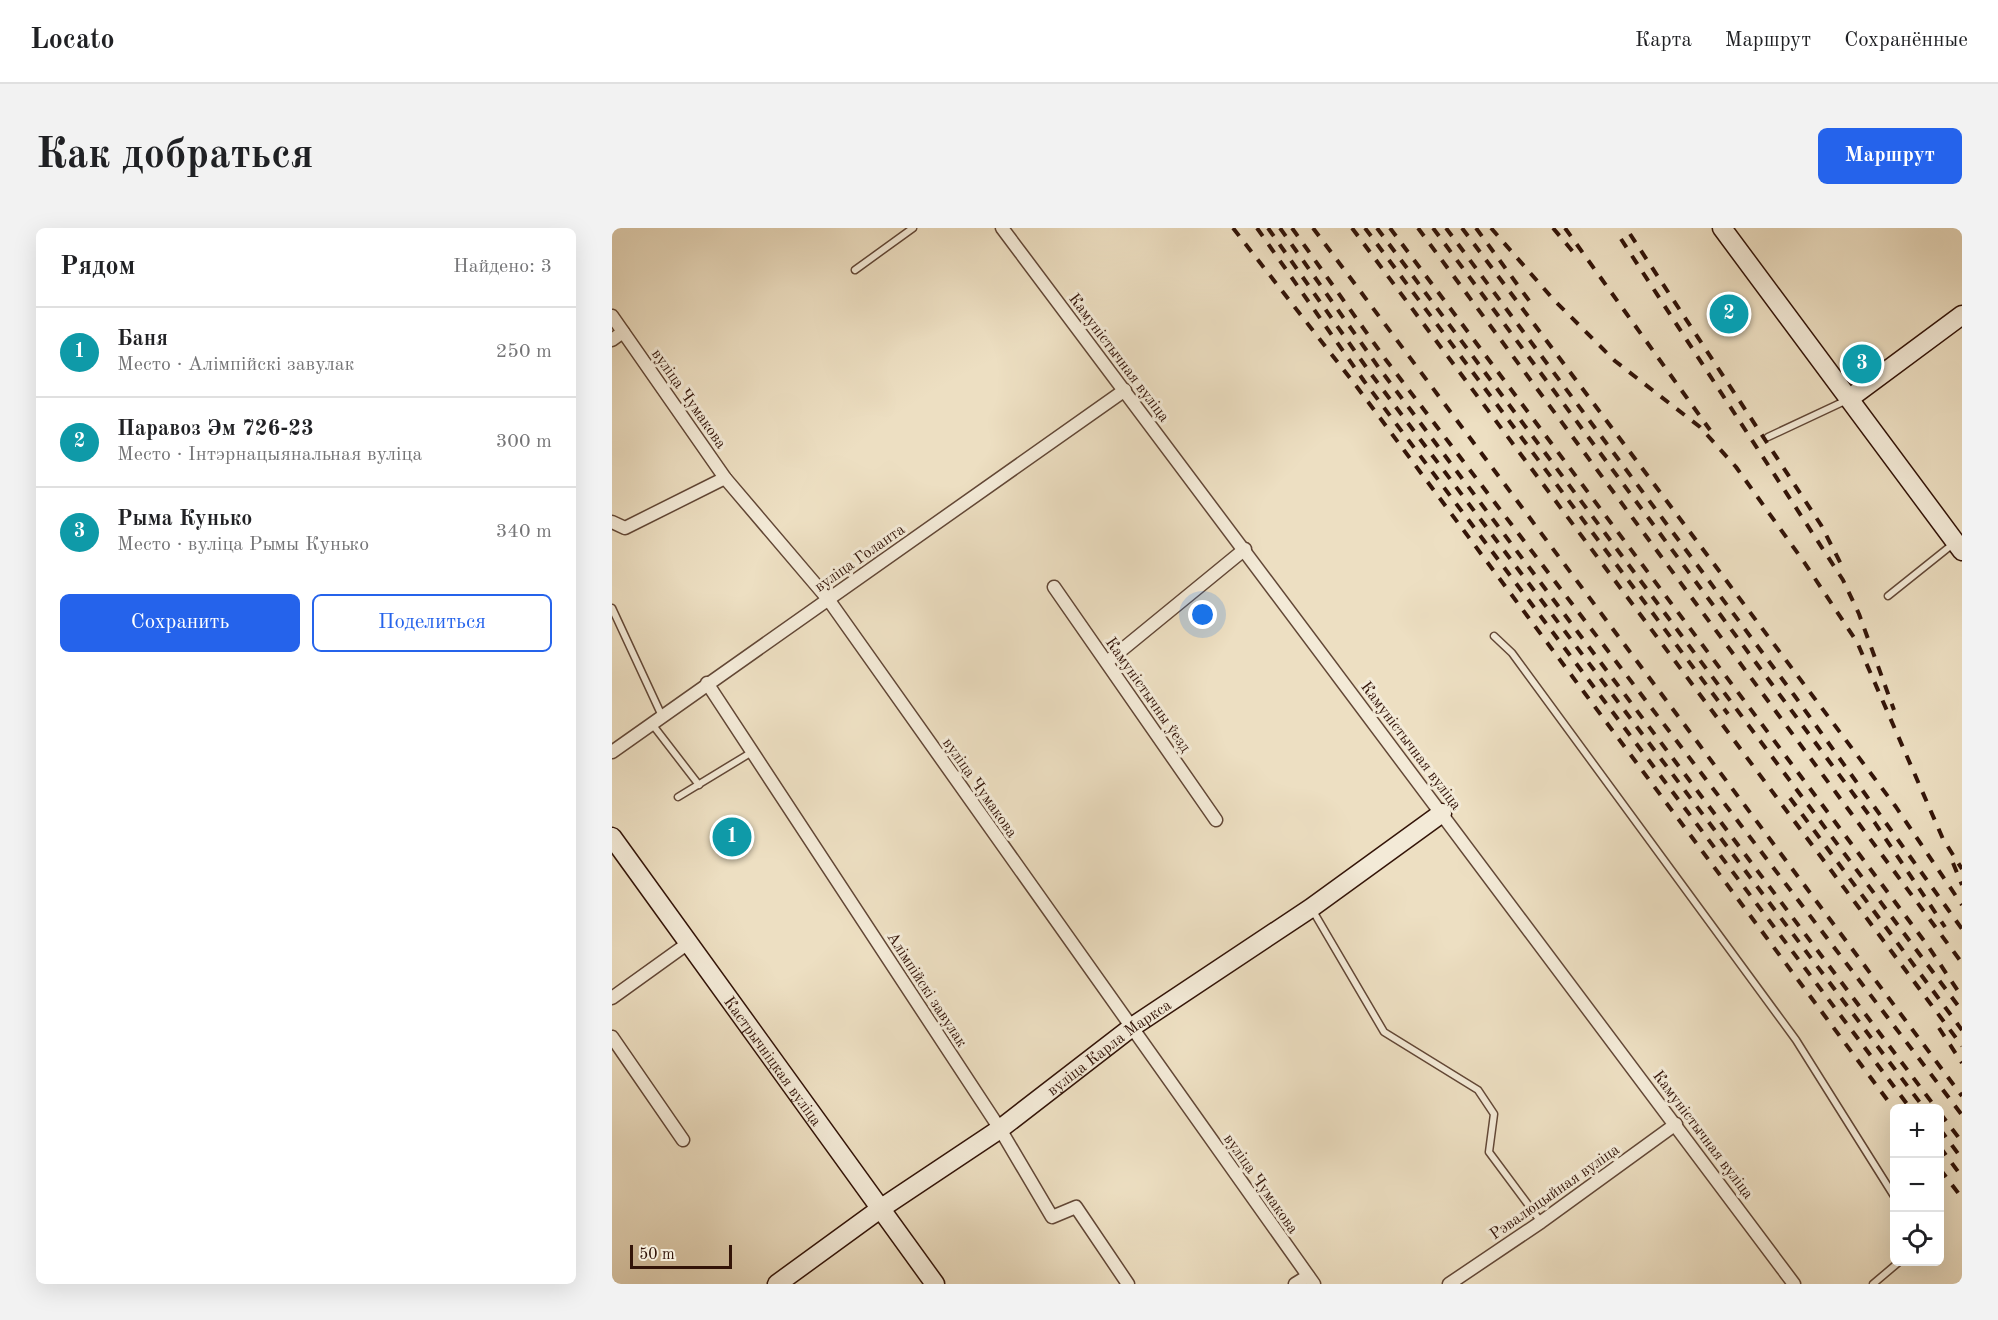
<!DOCTYPE html>
<html lang="ru">
<meta charset="utf-8">
<style>
body{margin:0;font-family:"Old Standard TT",serif;background:#f2f2f2;color:#202124}
.controls{position:absolute;right:18px;bottom:18px;display:grid;overflow:hidden;border-radius:9px;box-shadow:0 6px 24px #0002}
.controls button{width:54px;height:54px;display:grid;place-items:center;padding:0;border:0;border-bottom:2px solid #e0e0e0;background:#fff;color:#202124;font:30px sans-serif}
.scale{position:absolute;left:18px;bottom:15px;width:102px;box-sizing:border-box;padding-left:6px;border:3px solid #331408;border-top:0;font-size:16px;line-height:21px;white-space:nowrap;color:#331408;-webkit-text-stroke:4px #f3ead7;paint-order:stroke}
.you{position:absolute;left:591px;top:387px;width:21px;height:21px;margin:-15px;border:4px solid #fff;border-radius:50%;background:#1a73e8;box-shadow:0 0 0 9px #1a73e833}
.badge{display:grid;place-items:center;width:39px;height:39px;border-radius:50%;background:#2563eb;color:#fff;font-size:20px;font-weight:700}
.pin{position:absolute;translate:-50% -50%;border:3px solid #fff;box-shadow:0 2px 6px #0006}
.list{margin:0;padding:0;list-style:none}
h2{display:flex;justify-content:space-between;align-items:center;height:78px;margin:0;padding:0 24px;font-size:26px}
h2 small{font-size:20px;font-weight:400;color:#757577}
.list li{display:grid;grid-template-columns:39px 1fr auto;gap:18px;align-items:center;box-sizing:border-box;height:90px;padding:0 24px;border-top:2px solid #e0e0e0}
.list b{display:block;font-size:22px;white-space:nowrap}
.list p{margin:0;font-size:20px;white-space:nowrap;color:#757577}
.list em{font-size:20px;font-style:normal;color:#757577}
.actions{display:flex;gap:12px;padding:18px 24px}
.actions a{flex:1;padding:14px 0;border:2px solid #2563eb;border-radius:9px;text-align:center;font-size:21px;color:#2563eb}
.actions .main{background:#2563eb;color:#fff}
.icon{flex:none;width:33px;height:33px;fill:none;stroke:currentColor;stroke-width:2;stroke-linecap:round;stroke-linejoin:round}
.map{position:relative;flex:none;width:1350px;height:1056px;overflow:hidden;border-radius:9px}
header{display:flex;align-items:center;gap:36px;box-sizing:border-box;height:84px;padding:0 30px;background:#fff;border-bottom:2px solid #e0e0e0}
header strong{font-size:28px}
nav{display:flex;gap:33px;margin-inline-start:auto;font-size:21px}
.intro{display:flex;align-items:center;justify-content:space-between;box-sizing:border-box;height:144px;padding:0 36px}
h1{margin:0;font-size:42px}
.button{padding:15px 27px;border-radius:9px;background:#2563eb;color:#fff;font-size:21px;font-weight:700}
main{display:flex;gap:36px;padding:0 36px}
aside{flex:1;background:#fff;border-radius:9px;box-shadow:0 6px 24px #0002}
.map>svg:first-child{display:block}
.lines{fill:none;stroke-linecap:round;stroke-linejoin:round}
.lane-casing{stroke:#624736;stroke-width:9}
.street-casing{stroke:#624736;stroke-width:15}
.secondary-casing{stroke:#331408;stroke-width:21}
.lane{stroke:#f3ead7;stroke-width:6}
.street{stroke:#f3ead7;stroke-width:12}
.secondary{stroke:#f3ead7;stroke-width:18}
.rail{stroke:#331408;stroke-width:4;stroke-dasharray:10 10;stroke-linecap:butt}
.labels{text-anchor:middle;stroke-width:6;stroke-linejoin:round;paint-order:stroke}
.street-label{font-size:16px;fill:#331408;stroke:#f3ead7}
</style>
<header>
<strong>Locato</strong>
<nav><a>Карта</a><a>Маршрут</a><a>Сохранённые</a></nav>
</header>
<div class="intro"><h1>Как добраться</h1><a class="button">Маршрут</a></div>
<main>
<aside>
<h2>Рядом<small>Найдено: 3</small></h2>
<ul class="list">
<li><span class="badge" style="background:#0f9aa8">1</span><div><b>Баня</b><p>Место · Алімпійскі завулак</p></div><em>250 m</em></li>
<li><span class="badge" style="background:#0f9aa8">2</span><div><b>Паравоз Эм 726-23</b><p>Место · Інтэрнацыянальная вуліца</p></div><em>300 m</em></li>
<li><span class="badge" style="background:#0f9aa8">3</span><div><b>Рыма Кунько</b><p>Место · вуліца Рымы Кунько</p></div><em>340 m</em></li>
</ul>
<div class="actions"><a class="main">Сохранить</a><a>Поделиться</a></div>
</aside>
<div class="map">
<svg width="1350" height="1056" viewBox="0 0 1350 1056">
<rect width="100%" height="100%" fill="#eddfc2"/>
<filter id="stains"><feTurbulence type="fractalNoise" baseFrequency=".00333" numOctaves="4"/><feColorMatrix values="0 0 0 0 .2 0 0 0 0 .09 0 0 0 0 .02 0 0 0 .5 -.17"/></filter>
<radialGradient id="worn" r=".72"><stop offset=".6" stop-color="#630" stop-opacity="0"/><stop offset="1" stop-color="#630" stop-opacity=".3"/></radialGradient>
<g class="lines">
<!-- lane casing -->
<g class="lane-casing">
<g id="lane">
<polyline points="243,42 301,0"/>
<polyline points="1156,209 1235,172"/>
<polyline points="1276,368 1341,316"/>
<polyline points="0,380 50,488"/>
<polyline points="882,408 900,425 1184,812 1282,968"/>
<polyline points="40,496 87,557"/>
<polyline points="66,569 140,524"/>
<polyline points="701,683 772,804 866,862 882,886 877,924 929,994"/>
<polyline points="1261,1056 1287,1034"/>
</g>
</g>
<!-- street casing -->
<g class="street-casing">
<g id="street">
<polyline points="390,0 1182,1056"/>
<polyline points="0,88 113,250 216,371 702,1056"/>
<polyline points="0,112 11,104"/>
<polyline points="0,294 13,300 113,250"/>
<polyline points="442,359 604,592"/>
<polyline points="495,434 633,321"/>
<polyline points="95,455 388,901 440,989 464,979 516,1056"/>
<polyline points="0,524 513,162"/>
<polyline points="0,770 75,716"/>
<polyline points="0,809 71,912"/>
<polyline points="683,1056 696,1048"/>
<polyline points="837,1056 929,994 1064,896"/>
</g>
</g>
<!-- secondary casing -->
<g class="secondary-casing">
<g id="secondary">
<polyline points="1110,0 1350,323"/>
<polyline points="1238,170 1350,87"/>
<path id="s1" d="M 0,609 L 323,1056"/>
<path id="s2" d="M 165,1056 L 268,981 L 388,901 L 520,799 L 699,680 L 830,585"/>
</g>
</g>
<!-- lane -->
<use href="#lane" class="lane"/>
<!-- street -->
<use href="#street" class="street"/>
<!-- secondary -->
<use href="#secondary" class="secondary"/>
<!-- rail -->
<g class="rail">
<polyline points="621,0 745,159 1282,881"/>
<polyline points="645,0 752,153 1298,880"/>
<polyline points="656,0 759,146 1312,880"/>
<polyline points="668,0 767,140 1324,880"/>
<polyline points="680,0 774,132 1350,887"/>
<polyline points="701,0 1350,868"/>
<polyline points="740,0 1350,818"/>
<polyline points="753,0 1116,486"/>
<polyline points="765,0 1350,783"/>
<polyline points="778,0 1316,718 1350,769"/>
<polyline points="806,0 1350,735"/>
<polyline points="821,0 1263,595 1333,699"/>
<polyline points="834,0 1182,467 1350,701"/>
<polyline points="850,0 1284,579 1350,677"/>
<polyline points="864,0 921,78"/>
<polyline points="879,0 941,71 1003,133 1088,199 1124,239 1192,334 1245,414 1331,611 1350,641"/>
<polyline points="941,0 962,25"/>
<polyline points="953,0 1098,202"/>
<polyline points="1018,6 1209,297 1230,338"/>
<polyline points="1009,11 1231,352 1247,386 1282,482"/>
<polyline points="1178,570 1350,802"/>
<polyline points="1341,635 1350,657"/>
<polyline points="1327,800 1350,835"/>
<polyline points="1328,885 1350,914"/>
<polyline points="1328,901 1350,931"/>
<polyline points="1328,919 1350,949"/>
<polyline points="1328,941 1350,970"/>
</g>
</g>
<g class="labels">
<!-- street labels -->
<g class="street-label">
<text transform="translate(508 129) rotate(53)" y="6">Камуністычная вуліца</text>
<text transform="translate(78 170) rotate(55)" y="6">вуліца Чумакова</text>
<text transform="translate(247 329) rotate(-35)" y="6">вуліца Голанта</text>
<text transform="translate(537 466) rotate(55)" y="6">Камуністычны ўезд</text>
<text transform="translate(800 517) rotate(53)" y="6">Камуністычная вуліца</text>
<text transform="translate(369 559) rotate(55)" y="6">вуліца Чумакова</text>
<text transform="translate(316 761) rotate(57)" y="6">Алімпійскі завулак</text>
<text dy="6" stroke="none"><textPath href="#s2" startOffset="408">вуліца Карла Маркса</textPath></text>
<text dy="6" stroke="none"><textPath href="#s1" startOffset="276">Кастрычніцкая вуліца</textPath></text>
<text transform="translate(1092 906) rotate(53)" y="6">Камуністычная вуліца</text>
<text transform="translate(650 955) rotate(55)" y="6">вуліца Чумакова</text>
<text transform="translate(942 963) rotate(-35)" y="6">Рэвалюцыйная вуліца</text>
</g>
</g>
<rect width="100%" height="100%" filter="url(#stains)"/>
<rect width="100%" height="100%" fill="url(#worn)"/>
</svg>
<div class="controls">
<button>+</button>
<button>−</button>
<button><svg class="icon" aria-label="locate" viewBox="0 0 24 24"><circle cx="12" cy="12" r="6"/><path d="M12 2v4M12 18v4M2 12h4M18 12h4"/></svg></button>
</div>
<div class="scale">50 m</div>
<div class="you"></div>
<div class="pin badge" style="left:120px;top:609px;background:#0f9aa8">1</div>
<div class="pin badge" style="left:1117px;top:86px;background:#0f9aa8">2</div>
<div class="pin badge" style="left:1250px;top:136px;background:#0f9aa8">3</div>
</div>
</main>
